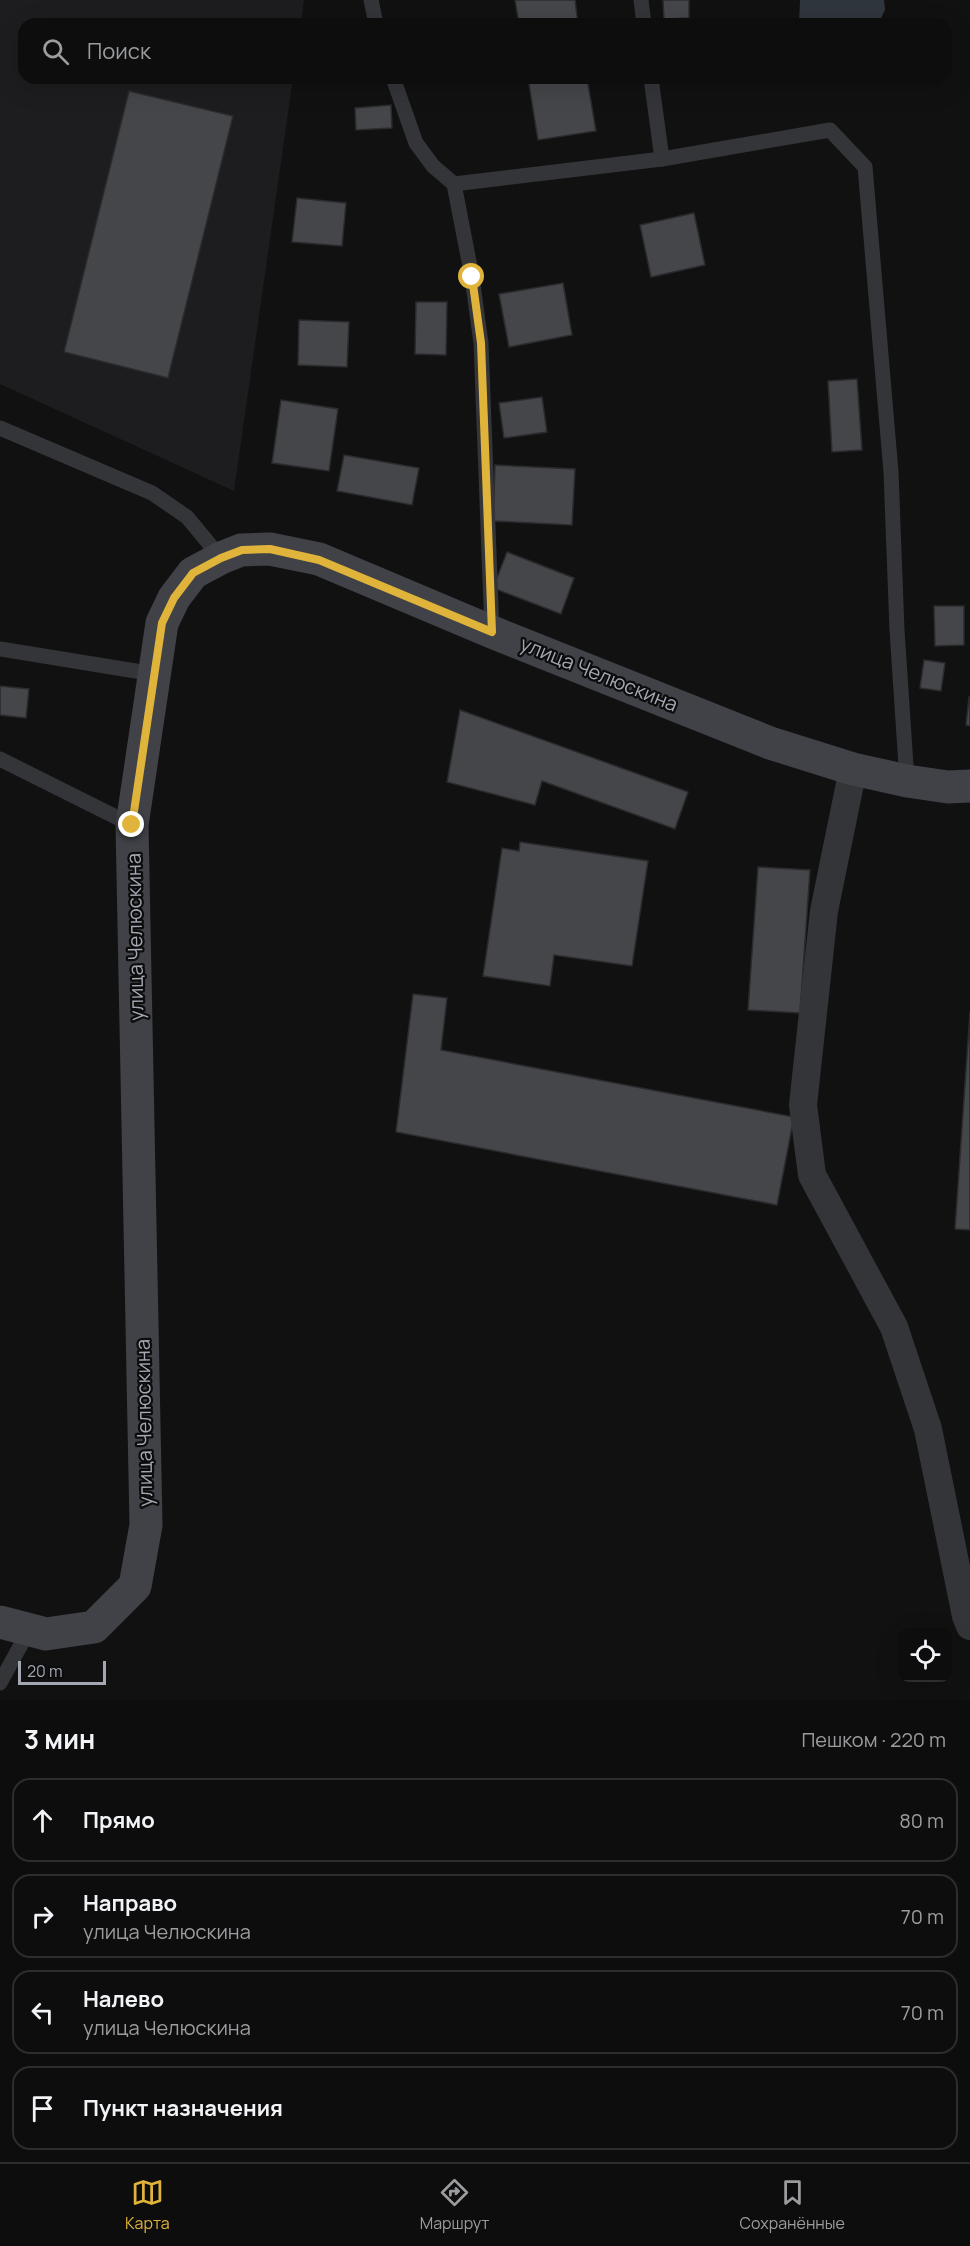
<!DOCTYPE html>
<html lang="ru">
<meta charset="utf-8">
<style>
body{margin:0;font-family:Manrope,sans-serif;background:#161617;color:#f1f3f6}
.controls{position:absolute;right:18px;bottom:18px;display:grid;overflow:hidden;border-radius:12px;box-shadow:0 6px 24px #0002}
.controls button{width:54px;height:54px;display:grid;place-items:center;padding:0;border:0;border-bottom:2px solid #2d2d2e;background:#0d0d0e;color:#f1f3f6;font:30px sans-serif}
.scale{position:absolute;left:18px;bottom:15px;width:88px;box-sizing:border-box;padding-left:6px;border:3px solid #a3a7b2;border-top:0;font-size:16px;line-height:21px;white-space:nowrap;color:#a3a7b2;-webkit-text-stroke:4px #0c0c0d;paint-order:stroke}
.stop{position:absolute;width:18px;height:18px;margin:-14px;border:4px solid #e0b43b;border-radius:50%;background:#fff}
.stop.end{background:#e0b43b;border-color:#fff;box-shadow:0 2px 6px #0008}
.list{margin:0;padding:0;list-style:none}
h2{display:flex;justify-content:space-between;align-items:center;height:78px;margin:0;padding:0 24px;font-size:26px}
h2 small{font-size:20px;font-weight:400;color:#9a9c9e}
.list li{display:grid;grid-template-columns:39px 1fr auto;gap:18px;align-items:center;box-sizing:border-box;height:84px;margin:0 12px 12px;padding:0 12px;border:2px solid #2d2d2e;border-radius:18px}
.list b{display:block;font-size:22px;white-space:nowrap}
.list p{margin:0;font-size:20px;white-space:nowrap;color:#9a9c9e}
.list em{font-size:20px;font-style:normal;color:#9a9c9e}
.icon{flex:none;width:33px;height:33px;fill:none;stroke:currentColor;stroke-width:2;stroke-linecap:round;stroke-linejoin:round}
.map{position:relative;flex:none;width:970px;height:1700px;overflow:hidden}
.search{position:absolute;background:#0d0d0e;box-shadow:0 6px 24px #0002;left:18px;right:18px;top:18px;height:66px;display:flex;align-items:center;gap:15px;box-sizing:border-box;padding:0 21px;border-radius:18px;color:#9a9c9e;font-size:22px}
.sheet{height:462px;background:#0d0d0e}
nav{display:flex;justify-content:space-around;align-items:center;box-sizing:border-box;height:84px;border-top:2px solid #2d2d2e;background:#0d0d0e;font-size:16px;color:#9a9c9e}
nav a{display:grid;justify-items:center;gap:3px}
nav .on{color:#e0b43b}
.map>svg:first-child{display:block}
.built{fill:#1d1d1f}
.water{fill:#30363d}
.building{fill:#45464a;stroke:#2b2b2e;stroke-width:1.5}
.lines{fill:none;stroke-linecap:round;stroke-linejoin:round}
.lane{stroke:#343539;stroke-width:15}
.street{stroke:#343539;stroke-width:28}
.secondary{stroke:#404247;stroke-width:33}
.route{stroke:#e0b43b;stroke-width:8}
.labels{text-anchor:middle;stroke-width:4.5;stroke-linejoin:round;paint-order:stroke}
.street-label{font-size:20px;fill:#a3a7b2;stroke:#0c0c0d}
</style>
<div class="map">
<svg width="970" height="1700" viewBox="0 0 970 1700">
<rect width="100%" height="100%" fill="#111112"/>
<!-- built -->
<polygon class="built" points="0,0 304,0 301,24 24,24 24,78 293,78 234,491 0,384"/>
<!-- water -->
<polygon class="water" points="800,0 884,0 885,10 878,24 799,24"/>
<!-- building -->
<g class="building">
<polygon points="515,0 575,0 578,24 519,24"/>
<polygon points="663,0 689,0 689,18 664,19"/>
<polygon points="528,78 587,78 596,131 538,140"/>
<polygon points="129,91 233,116 168,378 64,352"/>
<polygon points="391,105 392,128 356,130 355,108"/>
<polygon points="297,198 346,203 342,246 292,242"/>
<polygon points="694,213 705,265 651,277 640,225"/>
<polygon points="563,283 572,335 509,347 499,294"/>
<polygon points="416,302 447,302 446,355 415,354"/>
<polygon points="299,320 349,322 347,367 298,365"/>
<polygon points="857,379 862,450 832,452 828,381"/>
<polygon points="542,397 547,432 504,438 499,403"/>
<polygon points="281,400 338,409 329,471 272,463"/>
<polygon points="344,455 419,468 412,505 337,491"/>
<polygon points="495,465 575,469 572,525 493,521"/>
<polygon points="507,552 574,578 561,614 493,588"/>
<polygon points="934,606 964,606 964,645 935,646"/>
<polygon points="924,660 945,663 941,691 920,688"/>
<polygon points="0,686 29,689 26,718 0,715"/>
<polygon points="969,697 970,697 970,726 966,725"/>
<polygon points="460,710 688,792 675,829 542,781 535,805 447,782"/>
<polygon points="520,842 648,861 632,966 554,955 550,986 483,976 502,848 519,851"/>
<polygon points="758,867 810,870 800,1013 748,1010"/>
<polygon points="413,994 447,998 441,1050 794,1117 777,1205 396,1132"/>
<polygon points="970,1012 970,1230 955,1229"/>
</g>
<g class="lines">
<!-- lane -->
<g class="lane">
<polyline points="371,0 376,24"/>
<polyline points="641,0 644,24"/>
<polyline points="393,78 416,143 433,166 454,184 472,277 481,343 492,632"/>
<polyline points="651,78 662,159"/>
<polyline points="454,184 662,159 830,130 865,167 891,472 897,630 907,781"/>
<polyline points="0,428 152,493 187,517 221,558"/>
<polyline points="0,649 154,674"/>
<polyline points="0,759 132,825"/>
<polyline points="0,1683 29,1630"/>
</g>
<!-- street -->
<polyline class="street" points="853,769 824,911 803,1105 812,1175 894,1327 928,1429 966,1616 970,1626"/>
<!-- secondary -->
<polyline class="secondary" points="0,1622 46,1634 94,1627 135,1586 146,1525 132,825 162,623 174,598 193,573 221,558 241,550 270,549 319,559 492,632 770,743 853,769 907,781 948,787 970,786"/>
</g>
<g class="lines">
<!-- route -->
<polyline class="route" points="132,825 162,623 174,598 193,573 221,558 242,550 270,549 319,560 492,632 481,343 472,277"/>
</g>
<g class="labels">
<!-- street labels -->
<g class="street-label">
<text transform="translate(599 674) rotate(22)" y="7">улица Челюскина</text>
<text transform="translate(135 937) rotate(-91)" y="7">улица Челюскина</text>
<text transform="translate(144 1423) rotate(-91)" y="7">улица Челюскина</text>
</g>
</g>
</svg>
<div class="controls">
<button><svg class="icon" aria-label="locate" viewBox="0 0 24 24"><circle cx="12" cy="12" r="6"/><path d="M12 2v4M12 18v4M2 12h4M18 12h4"/></svg></button>
</div>
<div class="scale">20 m</div>
<div class="stop" style="left:472px;top:277px"></div>
<div class="stop end" style="left:132px;top:825px"></div>
<div class="search"><svg class="icon" aria-label="search" viewBox="0 0 24 24"><circle cx="10" cy="10" r="6"/><path d="M15 15l6 6"/></svg>Поиск</div>
</div>
<section class="sheet">
<h2>3 мин<small>Пешком · 220 m</small></h2>
<ul class="list">
<li><svg class="icon" aria-label="ahead" viewBox="0 0 24 24"><path d="M12 20V5M6 11l6-6 6 6"/></svg><div><b>Прямо</b></div><em>80 m</em></li>
<li><svg class="icon" aria-label="right" viewBox="0 0 24 24"><path d="M7 20v-9h11M14 6l5 5-5 5"/></svg><div><b>Направо</b><p>улица Челюскина</p></div><em>70 m</em></li>
<li><svg class="icon" aria-label="left" viewBox="0 0 24 24"><path d="M17 20v-9H6M10 6l-5 5 5 5"/></svg><div><b>Налево</b><p>улица Челюскина</p></div><em>70 m</em></li>
<li><svg class="icon" aria-label="arrive" viewBox="0 0 24 24"><path d="M6 21V4h12l-3 4 3 4H6"/></svg><div><b>Пункт назначения</b></div></li>
</ul>
</section>
<nav>
<a class="on"><svg class="icon" aria-label="map" viewBox="0 0 24 24"><path d="M3 6l6-2 6 2 6-2v14l-6 2-6-2-6 2zM9 4v14M15 6v14"/></svg>Карта</a>
<a><svg class="icon" aria-label="directions" viewBox="0 0 24 24"><path d="M12 3l9 9-9 9-9-9zM9 14v-3h6M13 9l2 2-2 2"/></svg>Маршрут</a>
<a><svg class="icon" aria-label="saved" viewBox="0 0 24 24"><path d="M7 4h10v16l-5-4-5 4z"/></svg>Сохранённые</a>
</nav>
